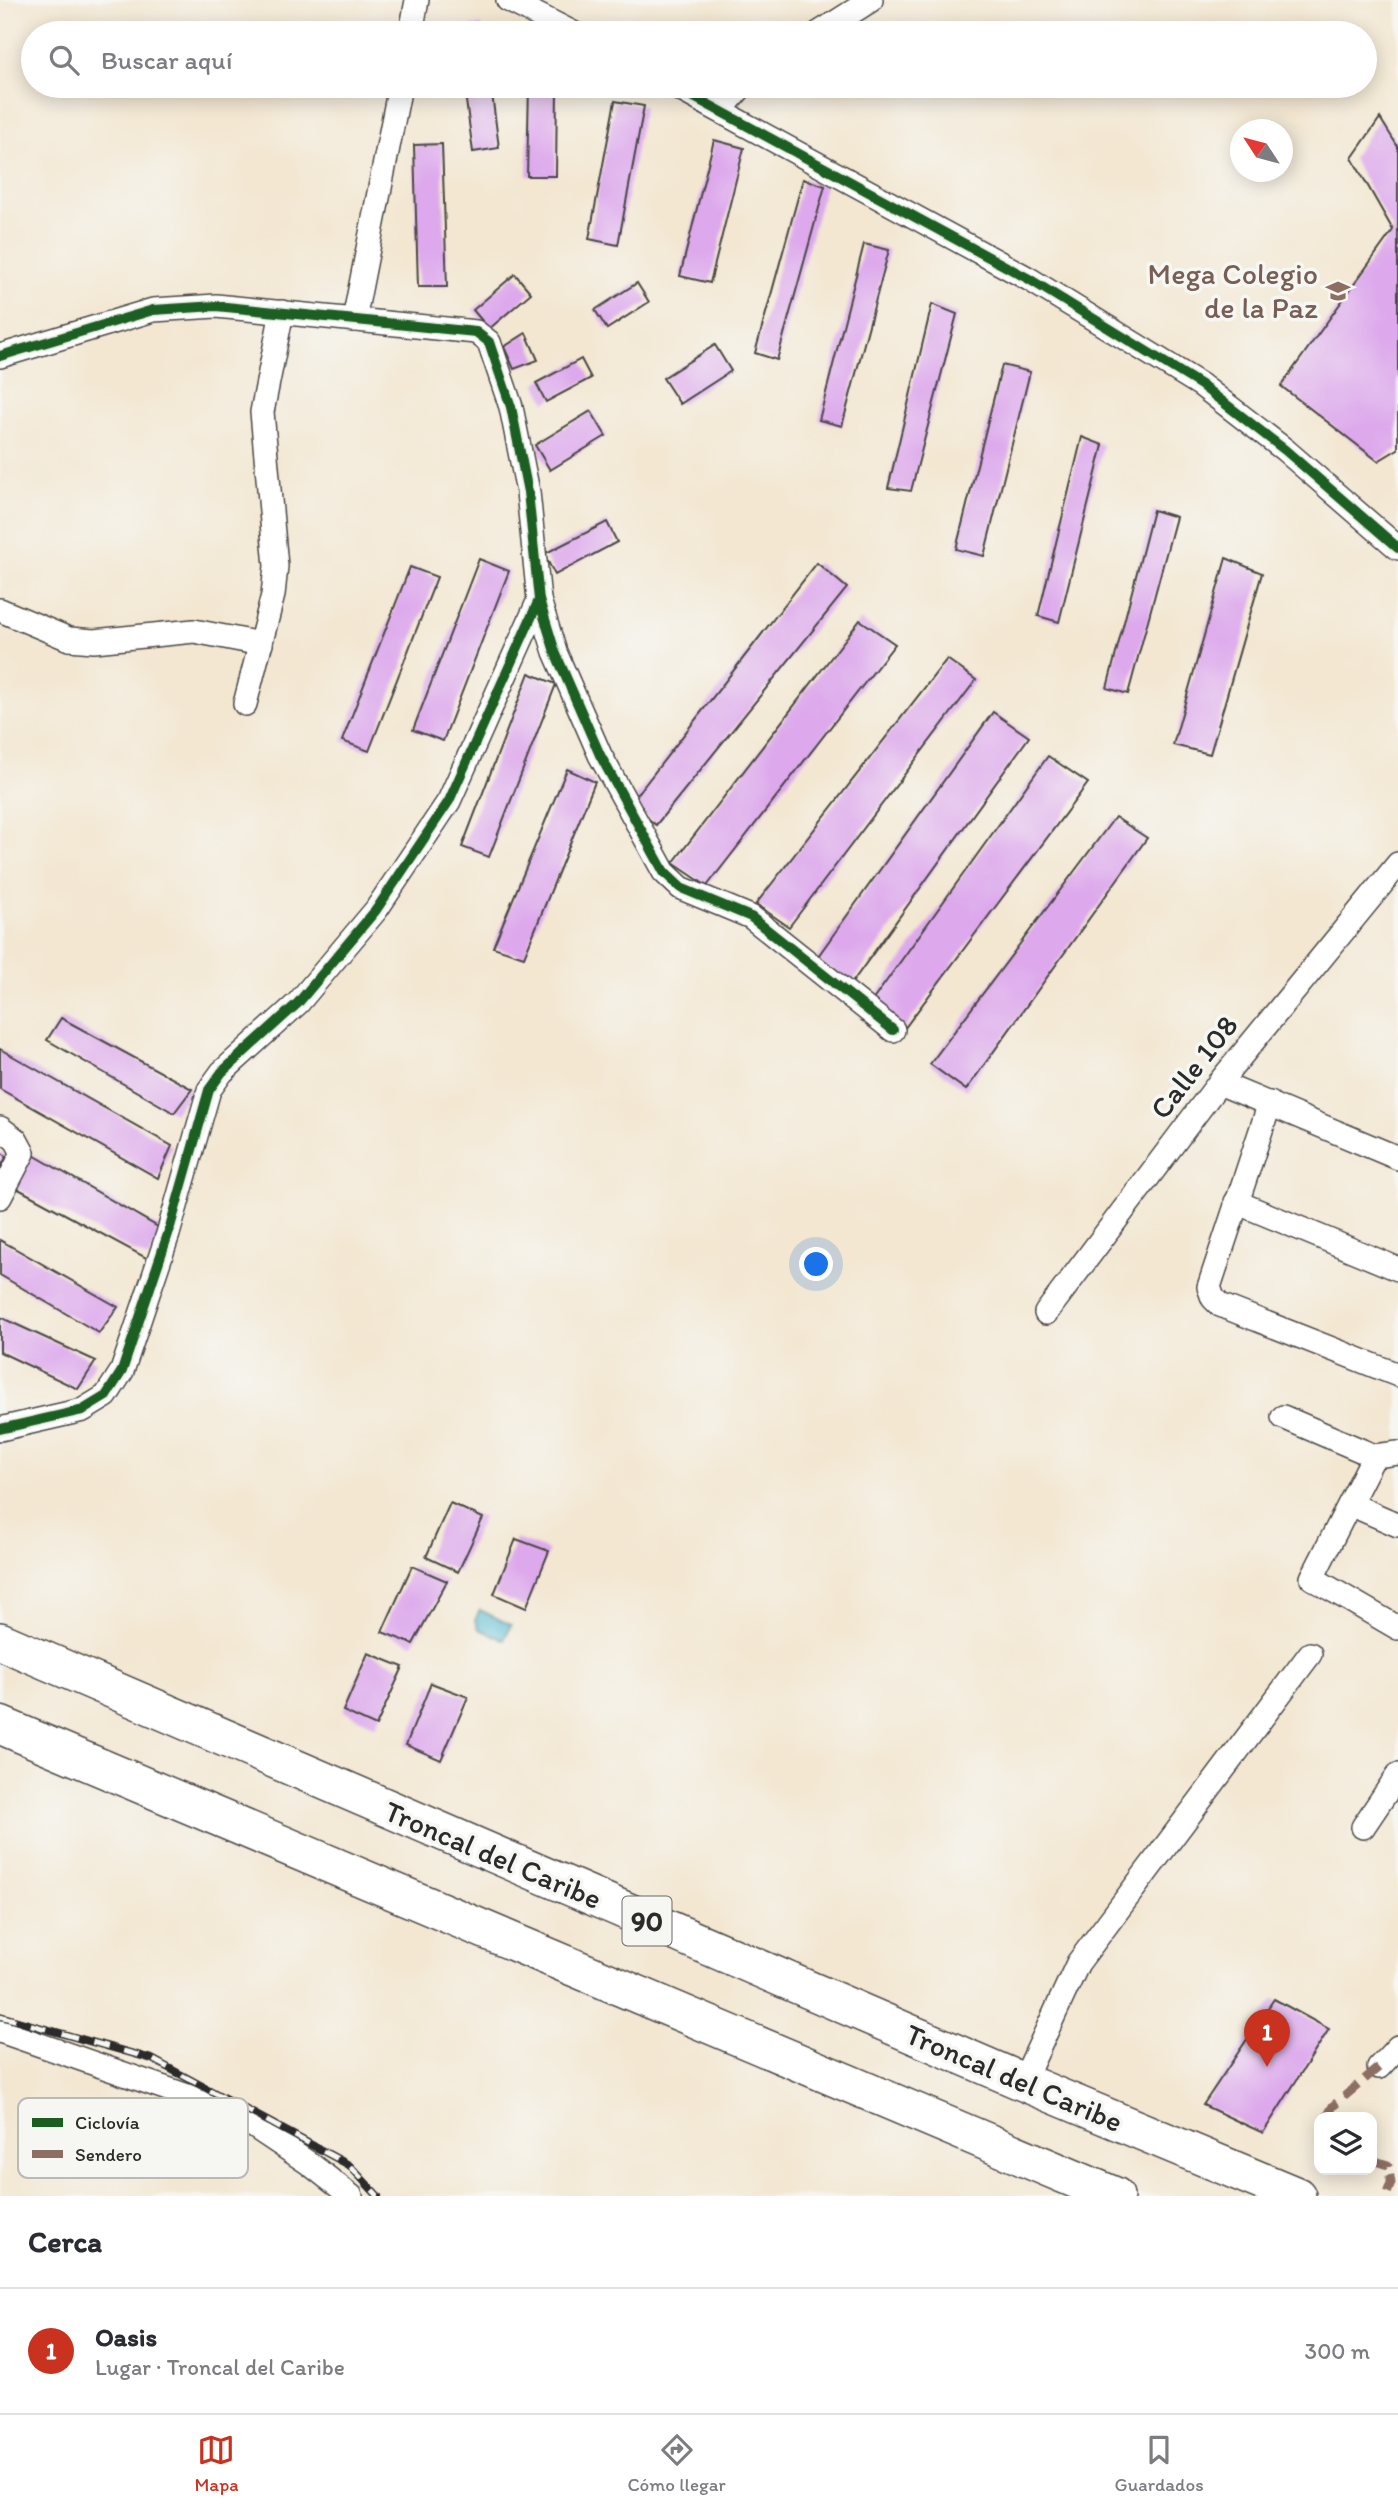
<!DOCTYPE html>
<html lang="es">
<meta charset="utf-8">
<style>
body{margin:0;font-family:Itim,sans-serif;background:#f7f7f7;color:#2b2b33}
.controls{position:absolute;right:21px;bottom:21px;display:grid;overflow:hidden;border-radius:14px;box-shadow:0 4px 18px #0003}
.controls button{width:63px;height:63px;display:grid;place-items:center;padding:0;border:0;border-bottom:2px solid #e1e1e2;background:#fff;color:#2b2b33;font:35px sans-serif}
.compass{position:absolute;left:1230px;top:119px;width:63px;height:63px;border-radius:50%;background:#fff;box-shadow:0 4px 18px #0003;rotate:306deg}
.you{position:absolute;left:817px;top:1265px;width:24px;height:24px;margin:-18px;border:5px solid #fff;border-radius:50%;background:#1a73e8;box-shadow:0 0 0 10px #1a73e833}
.badge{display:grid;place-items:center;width:46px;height:46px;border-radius:50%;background:#c8321e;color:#fff;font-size:23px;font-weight:700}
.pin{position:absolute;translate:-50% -58px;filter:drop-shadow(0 2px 4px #0008)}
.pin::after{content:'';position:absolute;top:37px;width:24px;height:21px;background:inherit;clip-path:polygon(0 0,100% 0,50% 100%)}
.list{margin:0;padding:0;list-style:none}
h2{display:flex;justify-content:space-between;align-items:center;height:91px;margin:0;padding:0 28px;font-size:30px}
h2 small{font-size:23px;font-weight:400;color:#7c7c81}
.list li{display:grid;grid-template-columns:46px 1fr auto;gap:21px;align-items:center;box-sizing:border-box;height:126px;padding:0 28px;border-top:2px solid #e1e1e2}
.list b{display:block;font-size:26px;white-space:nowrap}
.list p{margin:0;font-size:23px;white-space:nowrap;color:#7c7c81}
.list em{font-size:23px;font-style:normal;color:#7c7c81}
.icon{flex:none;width:38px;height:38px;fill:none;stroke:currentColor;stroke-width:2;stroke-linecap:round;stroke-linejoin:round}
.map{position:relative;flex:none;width:1398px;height:2196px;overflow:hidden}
.search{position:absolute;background:#fff;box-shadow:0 4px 18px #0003;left:21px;right:21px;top:21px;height:77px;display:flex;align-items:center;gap:18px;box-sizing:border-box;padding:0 24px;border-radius:38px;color:#7c7c81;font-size:26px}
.sheet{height:217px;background:#fff}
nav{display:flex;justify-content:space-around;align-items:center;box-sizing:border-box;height:98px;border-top:2px solid #e1e1e2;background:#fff;font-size:19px;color:#7c7c81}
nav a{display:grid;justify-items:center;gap:4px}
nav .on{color:#c8321e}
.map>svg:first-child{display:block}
.water{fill:#54bcd2;stroke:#40747e;stroke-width:2}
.building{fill:#dda9ec}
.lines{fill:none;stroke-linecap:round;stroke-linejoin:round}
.minor-casing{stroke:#494744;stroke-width:26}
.trunk-casing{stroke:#494744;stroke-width:40}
.minor{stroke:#fff;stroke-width:23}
.trunk{stroke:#fff;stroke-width:37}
.rail-casing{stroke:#2b2b2b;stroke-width:8}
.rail{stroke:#f6f6f2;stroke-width:5;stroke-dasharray:16;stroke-linecap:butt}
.quiet{stroke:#8d6e63;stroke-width:9;stroke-dasharray:18 9;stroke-linecap:butt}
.cycleway-casing{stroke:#f6f6f2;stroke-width:15}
.cycleway{stroke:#1b5e20;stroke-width:10}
.labels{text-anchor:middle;stroke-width:7;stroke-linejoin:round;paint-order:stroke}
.shield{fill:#f6f6f2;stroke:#686867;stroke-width:2}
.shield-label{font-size:28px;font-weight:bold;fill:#2b2b2b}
.education-label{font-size:30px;fill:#785e54;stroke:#f6f6f2;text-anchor:end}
.street-label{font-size:30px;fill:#2b2b2b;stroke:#f6f6f2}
.key{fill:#f6f6f2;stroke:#b9b9b6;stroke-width:2}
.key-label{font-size:19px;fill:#2b2b2b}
</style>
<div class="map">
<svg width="1398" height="2196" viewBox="0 0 1398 2196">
<rect width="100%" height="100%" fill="#f6f6f2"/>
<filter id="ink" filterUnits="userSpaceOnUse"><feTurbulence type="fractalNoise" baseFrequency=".0143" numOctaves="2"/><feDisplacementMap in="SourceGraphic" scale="14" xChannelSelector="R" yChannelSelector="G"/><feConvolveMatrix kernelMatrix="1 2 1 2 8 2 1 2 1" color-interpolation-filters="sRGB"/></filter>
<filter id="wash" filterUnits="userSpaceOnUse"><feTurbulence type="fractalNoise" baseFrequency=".00686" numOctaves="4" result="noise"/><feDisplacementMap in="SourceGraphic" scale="28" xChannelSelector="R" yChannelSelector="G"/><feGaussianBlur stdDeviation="1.57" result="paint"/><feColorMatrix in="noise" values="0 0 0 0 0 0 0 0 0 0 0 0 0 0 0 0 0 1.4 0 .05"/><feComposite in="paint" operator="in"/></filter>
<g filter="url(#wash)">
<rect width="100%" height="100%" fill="#f3e7d2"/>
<!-- water -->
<polygon class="water" points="480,1610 511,1625 504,1640 479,1629 475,1620"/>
<g id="blocks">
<!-- building -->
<g class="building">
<polygon points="482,25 484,33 457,33 456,29"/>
<polygon points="464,86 491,86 499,148 473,152"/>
<polygon points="529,86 557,86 556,176 527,176"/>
<polygon points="615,101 644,106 618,245 589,239"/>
<polygon points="1380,118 1398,147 1398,449 1378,461 1281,386 1393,230 1352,158"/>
<polygon points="714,140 744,148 710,283 680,276"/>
<polygon points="442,144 447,287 418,287 414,145"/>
<polygon points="803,179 825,186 777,360 755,353"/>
<polygon points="864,244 889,250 842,426 819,420"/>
<polygon points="515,274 531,293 489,329 473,310"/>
<polygon points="637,283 649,302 607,329 595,310"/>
<polygon points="932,304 957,314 911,491 888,488"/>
<polygon points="526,333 538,360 514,369 504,347"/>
<polygon points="715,345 731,371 680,404 663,378"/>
<polygon points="581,359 591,378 546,402 536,383"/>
<polygon points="1002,365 1030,372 984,556 956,549"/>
<polygon points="591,411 606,436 550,470 535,445"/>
<polygon points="1082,437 1103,445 1059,622 1038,616"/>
<polygon points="1153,510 1176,517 1128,694 1107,688"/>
<polygon points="607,522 617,542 555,575 544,554"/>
<polygon points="1226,558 1262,573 1210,754 1173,745"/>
<polygon points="479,559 509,571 443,741 413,730"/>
<polygon points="817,563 847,588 656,825 630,804"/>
<polygon points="410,567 437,577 369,751 342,741"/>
<polygon points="860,620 895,644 707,886 673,863"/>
<polygon points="947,659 976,680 789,927 756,904"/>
<polygon points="529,673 556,684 489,857 462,847"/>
<polygon points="993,712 1029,737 851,984 816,959"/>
<polygon points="1048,756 1088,783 904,1029 870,1004"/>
<polygon points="567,769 595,782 524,957 493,947"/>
<polygon points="1115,817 1147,838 966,1090 930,1064"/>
<polygon points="61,1018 192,1089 174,1113 47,1040"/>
<polygon points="0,1049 172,1146 158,1178 0,1089"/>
<polygon points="0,1152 7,1156 0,1168"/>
<polygon points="30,1153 163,1230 148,1259 11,1185"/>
<polygon points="0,1240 118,1307 99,1333 0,1275"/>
<polygon points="0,1317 96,1361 78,1389 0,1352"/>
<polygon points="450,1503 483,1518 458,1572 426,1557"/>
<polygon points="516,1539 549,1551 526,1608 494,1594"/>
<polygon points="412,1566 447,1581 413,1644 382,1632"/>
<polygon points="368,1653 403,1667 376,1726 343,1711"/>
<polygon points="431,1683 468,1697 441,1760 406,1745"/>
<polygon points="1274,1999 1329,2029 1263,2133 1203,2105"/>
</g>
</g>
</g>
<g filter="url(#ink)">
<use href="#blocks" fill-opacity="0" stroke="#494744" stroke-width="2"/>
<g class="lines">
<!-- minor casing -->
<g class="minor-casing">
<g id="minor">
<polyline points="508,0 573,33"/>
<polyline points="411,33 417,0"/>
<polyline points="819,33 871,0"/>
<polyline points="674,86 1029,279 1201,385 1285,450 1398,548"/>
<polyline points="721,110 742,86"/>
<polyline points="354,320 400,86"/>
<polyline points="0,356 153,310 216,306 476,332 489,342 511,407 528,492 539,600 555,652 600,755 664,872 681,888 751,917 893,1030"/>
<polyline points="0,610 69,639 94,641 194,631 261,644"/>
<polyline points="245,704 273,595 276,566 262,412 282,312"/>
<polyline points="1219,1083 1398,1158"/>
<polyline points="1270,1103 1209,1287 1213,1298 1220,1305 1398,1375"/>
<polyline points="0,1128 16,1140 23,1153 0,1197"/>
<polyline points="1236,1202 1398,1269"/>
<polyline points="1046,1313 1219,1083 1398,864"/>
<polyline points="1283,1417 1374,1456 1398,1453"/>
<polyline points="0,1429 83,1410 106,1396 122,1371 168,1234 209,1090 222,1072 298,1003 376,910 449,801 539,600"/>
<polyline points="1374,1456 1312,1578 1398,1628"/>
<polyline points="1350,1504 1398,1525"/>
<polyline points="1363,1827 1398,1775"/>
<polyline points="0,2031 231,2111 310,2164 351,2196"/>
<polyline points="1379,2067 1398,2047"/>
<polyline points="1023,2082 1078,1963 1310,1654"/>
</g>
</g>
<!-- trunk casing -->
<g class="trunk-casing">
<g id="trunk">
<polyline points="0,1641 1023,2082 1297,2196"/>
<polyline points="0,1725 1115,2196"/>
</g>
</g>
<!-- minor -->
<use href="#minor" class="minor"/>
<!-- trunk -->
<use href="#trunk" class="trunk"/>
<!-- rail casing -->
<g class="rail-casing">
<polyline id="rail" points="0,2016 152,2059 349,2165 378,2196"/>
</g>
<!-- rail -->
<use href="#rail" class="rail"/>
<!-- quiet -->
<g class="quiet">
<polyline points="1327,2117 1333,2106 1379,2067"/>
<polyline points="1372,2160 1388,2165 1391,2183 1386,2196"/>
</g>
<!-- cycleway casing -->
<g class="cycleway-casing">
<g id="cycleway">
<polyline points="674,86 1029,279 1201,385 1285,450 1398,548"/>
<polyline points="0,356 153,310 216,306 476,332 489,342 511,407 528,492 539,600 555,652 600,755 664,872 681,888 751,917 893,1030"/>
<polyline points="0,1429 83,1410 106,1396 122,1371 168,1234 209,1090 222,1072 298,1003 376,910 449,801 539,600"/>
</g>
</g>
<!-- cycleway -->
<use href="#cycleway" class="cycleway"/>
</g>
</g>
<!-- icons -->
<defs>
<g id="school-bare" transform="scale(1.89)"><path d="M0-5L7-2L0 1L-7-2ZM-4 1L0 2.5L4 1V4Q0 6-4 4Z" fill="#8d6e63" stroke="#f6f6f2" stroke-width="2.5" paint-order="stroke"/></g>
</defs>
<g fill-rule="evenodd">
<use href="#school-bare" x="1338" y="291"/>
</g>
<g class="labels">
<!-- shield labels -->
<rect class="shield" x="622.5" y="1896.5" width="49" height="49" rx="5"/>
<g class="shield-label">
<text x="647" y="1931">90</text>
</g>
<!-- education labels -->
<g class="education-label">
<text x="1318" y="284">Mega Colegio<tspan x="1318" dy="34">de la Paz</tspan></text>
</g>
<!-- street labels -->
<g class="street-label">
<text transform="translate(1194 1067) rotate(-52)" y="10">Calle 108</text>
<text transform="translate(493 1855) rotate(23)" y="10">Troncal del Caribe</text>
<text transform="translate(1014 2078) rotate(23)" y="10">Troncal del Caribe</text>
</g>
</g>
<!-- legend -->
<rect x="18" y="2098" width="230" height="80" rx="10" class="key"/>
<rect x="32" y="2118" width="31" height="9" fill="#1b5e20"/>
<rect x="32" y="2150" width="31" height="8" fill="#8d6e63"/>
<g class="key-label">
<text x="75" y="2129">Ciclovía</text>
<text x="75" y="2161">Sendero</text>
</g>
</svg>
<div class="controls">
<button><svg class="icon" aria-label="layers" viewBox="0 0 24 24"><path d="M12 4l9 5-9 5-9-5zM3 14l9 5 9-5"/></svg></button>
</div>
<svg class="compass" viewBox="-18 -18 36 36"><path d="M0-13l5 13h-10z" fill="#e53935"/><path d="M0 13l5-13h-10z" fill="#7c7c81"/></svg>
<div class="you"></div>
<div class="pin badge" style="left:1267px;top:2067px">1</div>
<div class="search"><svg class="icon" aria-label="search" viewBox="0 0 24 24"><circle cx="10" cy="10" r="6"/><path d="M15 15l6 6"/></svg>Buscar aquí</div>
</div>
<section class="sheet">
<h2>Cerca<small></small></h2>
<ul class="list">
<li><span class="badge">1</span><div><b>Oasis</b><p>Lugar · Troncal del Caribe</p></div><em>300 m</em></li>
</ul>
</section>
<nav>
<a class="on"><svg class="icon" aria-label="map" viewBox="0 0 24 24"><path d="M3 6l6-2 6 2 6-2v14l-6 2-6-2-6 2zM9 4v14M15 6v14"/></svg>Mapa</a>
<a><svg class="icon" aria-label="directions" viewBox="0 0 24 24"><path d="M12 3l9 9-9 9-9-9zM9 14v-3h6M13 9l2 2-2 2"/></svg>Cómo llegar</a>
<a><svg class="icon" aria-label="saved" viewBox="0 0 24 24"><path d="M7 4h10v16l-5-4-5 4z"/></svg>Guardados</a>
</nav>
